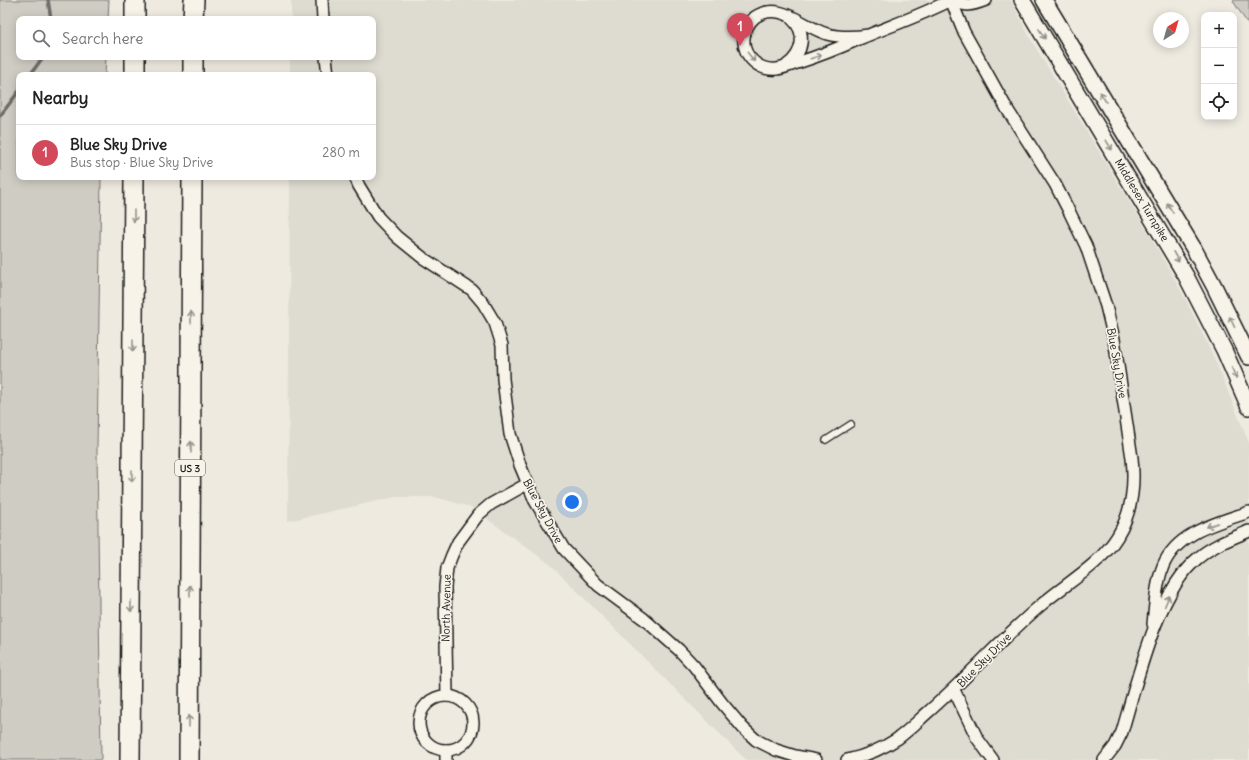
<!DOCTYPE html>
<meta charset="utf-8">
<style>
body{margin:0;font-family:Delius,sans-serif;background:#f6f6f6;color:#222}
.controls{position:absolute;right:12px;top:12px;display:grid;overflow:hidden;border-radius:8px;box-shadow:0 2px 10px #0003}
.controls button{width:36px;height:36px;display:grid;place-items:center;padding:0;border:0;border-bottom:1px solid #e0e0e0;background:#fff;color:#222;font:20px sans-serif}
.compass{position:absolute;left:1153px;top:12px;width:36px;height:36px;border-radius:50%;background:#fff;box-shadow:0 2px 10px #0003;rotate:37deg}
.you{position:absolute;left:572px;top:502px;width:14px;height:14px;margin:-10px;border:3px solid #fff;border-radius:50%;background:#1a73e8;box-shadow:0 0 0 6px #1a73e833}
.badge{display:grid;place-items:center;width:26px;height:26px;border-radius:50%;background:#d1495b;color:#fff;font-size:13px;font-weight:700}
.pin{position:absolute;translate:-50% -33px;filter:drop-shadow(0 1px 2px #0008)}
.pin::after{content:'';position:absolute;top:21px;width:14px;height:12px;background:inherit;clip-path:polygon(0 0,100% 0,50% 100%)}
.list{margin:0;padding:0;list-style:none}
h2{display:flex;justify-content:space-between;align-items:center;height:52px;margin:0;padding:0 16px;font-size:17px}
h2 small{font-size:13px;font-weight:400;color:#767676}
.list li{display:grid;grid-template-columns:26px 1fr auto;gap:12px;align-items:center;box-sizing:border-box;height:56px;padding:0 16px;border-top:1px solid #e0e0e0}
.list b{display:block;font-size:15px;white-space:nowrap}
.list p{margin:0;font-size:13px;white-space:nowrap;color:#767676}
.list em{font-size:13px;font-style:normal;color:#767676}
.icon{flex:none;width:22px;height:22px;fill:none;stroke:currentColor;stroke-width:2;stroke-linecap:round;stroke-linejoin:round}
.map{position:relative;flex:none;width:1249px;height:760px;overflow:hidden}
.search{position:absolute;background:#fff;box-shadow:0 2px 10px #0003;left:16px;top:16px;width:360px;height:44px;display:flex;align-items:center;gap:10px;box-sizing:border-box;padding:0 14px;border-radius:8px;color:#767676;font-size:15px}
.panel{position:absolute;background:#fff;box-shadow:0 2px 10px #0003;left:16px;top:72px;width:360px;height:108px;border-radius:8px}
.map>svg:first-child{display:block}
.built{fill:#dedbd1}
.green{fill:#cfccc3;stroke:#767470}
.lines{fill:none;stroke-linecap:round;stroke-linejoin:round}
.stream{stroke:#6f6d69;stroke-width:3.5}
.service-casing{stroke:#1c1c1c;stroke-width:8}
.minor-casing{stroke:#1c1c1c;stroke-width:14}
.secondary-casing{stroke:#1c1c1c;stroke-width:18}
.motorway-casing{stroke:#1c1c1c;stroke-width:22}
.service{stroke:#f7f3e8;stroke-width:5.5}
.minor{stroke:#f7f3e8;stroke-width:11}
.secondary{stroke:#f7f3e8;stroke-width:15}
.motorway{stroke:#f7f3e8;stroke-width:19}
.oneway{stroke:#94928c}
.labels{text-anchor:middle;stroke-width:3.5;stroke-linejoin:round;paint-order:stroke}
.shield{fill:#f7f3e8;stroke:#5e5c59;stroke-width:1}
.shield-label{font-size:10px;font-weight:bold;fill:#1c1c1c}
.street-label{font-size:11px;fill:#1c1c1c;stroke:#f7f3e8}
</style>
<div class="map">
<svg width="1249" height="760" viewBox="0 0 1249 760">
<rect width="100%" height="100%" fill="#eeeae0"/>
<filter id="ink" filterUnits="userSpaceOnUse"><feTurbulence type="fractalNoise" baseFrequency=".025" numOctaves="2"/><feDisplacementMap in="SourceGraphic" scale="8" xChannelSelector="R" yChannelSelector="G"/><feConvolveMatrix kernelMatrix="1 2 1 2 8 2 1 2 1" color-interpolation-filters="sRGB"/></filter>
<g filter="url(#ink)">
<!-- built -->
<polygon class="built" points="291,0 1011,0 1030,38 1151,237 1185,298 1216,362 1249,443 1249,760 746,760 551,565 471,507 435,497 395,497 288,521 290,177 373,177 373,75 290,75 290,57 373,57 373,19 291,19"/>
<!-- green -->
<g class="green">
<polygon points="0,0 109,0 108,19 19,19 19,57 106,57 105,75 19,75 19,177 101,177 97,449 101,760 0,760"/>
<polygon points="1235,0 1249,0 1249,26 1233,1"/>
</g>
<g class="lines">
<!-- stream -->
<g class="stream">
<polyline points="48,0 51,19"/>
<polyline points="30,75 43,57"/>
<polyline points="0,116 19,91"/>
</g>
<!-- service casing -->
<g class="service-casing">
<polyline id="service" points="826,440 851,424"/>
</g>
<!-- minor casing -->
<g class="minor-casing">
<g id="minor">
<polyline points="322,0 323,19"/>
<path d="M 951,0 C 966,7 971,6 986,0"/>
<path d="M 869,35 C 855,37 841,38 827,34 C 803,27 780,0 755,17 C 749,22 744,31 744,38 C 743,47 747,56 754,62 C 761,68 769,70 777,69 C 784,68 791,65 797,63 C 819,56 839,48 859,39 C 890,26 922,15 951,0"/>
<polyline points="326,57 328,75"/>
<path d="M 787,65 C 803,54 807,32 792,19"/>
<polyline points="355,177 359,186 378,217 397,237 423,258 472,290 483,303 495,323 502,345 503,379 510,434 520,465 535,501 564,549 598,585 644,619 679,650 694,666 722,703 743,728 756,740 776,750 795,756 816,760"/>
<path d="M 1153,624 C 1155,605 1156,584 1163,566 C 1177,532 1217,523 1249,512"/>
<polyline points="954,690 977,738 993,760"/>
<polyline points="447,696 445,587 447,568 452,555 458,542 478,515 491,504 527,484"/>
<circle cx="446" cy="723" r="27"/>
<polyline points="446,760 446,750"/>
<path d="M 847,760 C 865,756 882,749 897,739 C 908,731 917,722 927,713 C 966,679 1001,639 1041,605 C 1066,583 1099,566 1117,537 C 1132,513 1135,485 1132,458 L 1114,339 L 1106,306 L 1086,246 L 1070,213 L 1055,184 L 1007,109 L 964,32 L 951,0"/>
<path d="M 1104,760 L 1115,746 L 1122,732 C 1137,682 1157,591 1198,558 C 1213,545 1231,539 1249,531"/>
</g>
</g>
<!-- secondary casing -->
<g class="secondary-casing">
<g id="secondary">
<polyline points="1022,0 1186,276 1224,350 1249,407"/>
<polyline points="1044,0 1194,249 1214,286 1249,357"/>
</g>
</g>
<!-- motorway casing -->
<g class="motorway-casing">
<g id="motorway">
<polyline points="135,19 135,0"/>
<polyline points="193,19 194,0"/>
<polyline points="135,75 135,57"/>
<polyline points="193,75 193,57"/>
<polyline points="130,760 134,177"/>
<polyline points="189,760 192,177"/>
</g>
</g>
<!-- service -->
<use href="#service" class="service"/>
<!-- minor -->
<use href="#minor" class="minor"/>
<!-- secondary -->
<use href="#secondary" class="secondary"/>
<!-- motorway -->
<use href="#motorway" class="motorway"/>
</g>
<!-- one-way arrows -->
<defs><path id="oneway-shaft" d="M-6 0H5M1.5-3L5.5 0L1.5 3" fill="none" stroke-width="1.6" stroke-linecap="round" stroke-linejoin="round"/></defs>
<g class="oneway">
<use href="#oneway-shaft" transform="translate(1042 34) rotate(58)"/>
<use href="#oneway-shaft" transform="translate(751 57) rotate(52)"/>
<use href="#oneway-shaft" transform="translate(816 57) rotate(-18)"/>
<use href="#oneway-shaft" transform="translate(1103 97) rotate(-121)"/>
<use href="#oneway-shaft" transform="translate(1109 145) rotate(59)"/>
<use href="#oneway-shaft" transform="translate(1170 208) rotate(-121)"/>
<use href="#oneway-shaft" transform="translate(134 216) rotate(90)"/>
<use href="#oneway-shaft" transform="translate(1176 257) rotate(61)"/>
<use href="#oneway-shaft" transform="translate(191 317) rotate(-90)"/>
<use href="#oneway-shaft" transform="translate(1232 322) rotate(-116)"/>
<use href="#oneway-shaft" transform="translate(133 346) rotate(90)"/>
<use href="#oneway-shaft" transform="translate(1234 373) rotate(66)"/>
<use href="#oneway-shaft" transform="translate(191 447) rotate(-90)"/>
<use href="#oneway-shaft" transform="translate(132 476) rotate(90)"/>
<use href="#oneway-shaft" transform="translate(1212 525) rotate(160)"/>
<use href="#oneway-shaft" transform="translate(190 591) rotate(-90)"/>
<use href="#oneway-shaft" transform="translate(1167 601) rotate(-67)"/>
<use href="#oneway-shaft" transform="translate(131 606) rotate(90)"/>
<use href="#oneway-shaft" transform="translate(189 721) rotate(-90)"/>
</g>
</g>
<g class="labels">
<!-- shield labels -->
<rect class="shield" x="175" y="460" width="30" height="16" rx="3"/>
<g class="shield-label">
<text x="190" y="472">US 3</text>
</g>
<!-- street labels -->
<g class="street-label">
<text transform="translate(1142 200) rotate(59)" y="4">Middlesex Turnpike</text>
<text transform="translate(1117 363) rotate(80)" y="4">Blue Sky Drive</text>
<text transform="translate(543 511) rotate(62)" y="4">Blue Sky Drive</text>
<text transform="translate(446 608) rotate(-89)" y="4">North Avenue</text>
<text transform="translate(984 660) rotate(-45)" y="4">Blue Sky Drive</text>
</g>
</g>
</svg>
<div class="controls">
<button>+</button>
<button>−</button>
<button><svg class="icon" aria-label="locate" viewBox="0 0 24 24"><circle cx="12" cy="12" r="6"/><path d="M12 2v4M12 18v4M2 12h4M18 12h4"/></svg></button>
</div>
<svg class="compass" viewBox="-18 -18 36 36"><path d="M0-13l5 13h-10z" fill="#e53935"/><path d="M0 13l5-13h-10z" fill="#767676"/></svg>
<div class="you"></div>
<div class="pin badge" style="left:740px;top:46px">1</div>
<div class="search"><svg class="icon" aria-label="search" viewBox="0 0 24 24"><circle cx="10" cy="10" r="6"/><path d="M15 15l6 6"/></svg>Search here</div>
<section class="panel">
<h2>Nearby<small></small></h2>
<ul class="list">
<li><span class="badge">1</span><div><b>Blue Sky Drive</b><p>Bus stop · Blue Sky Drive</p></div><em>280 m</em></li>
</ul>
</section>
</div>
